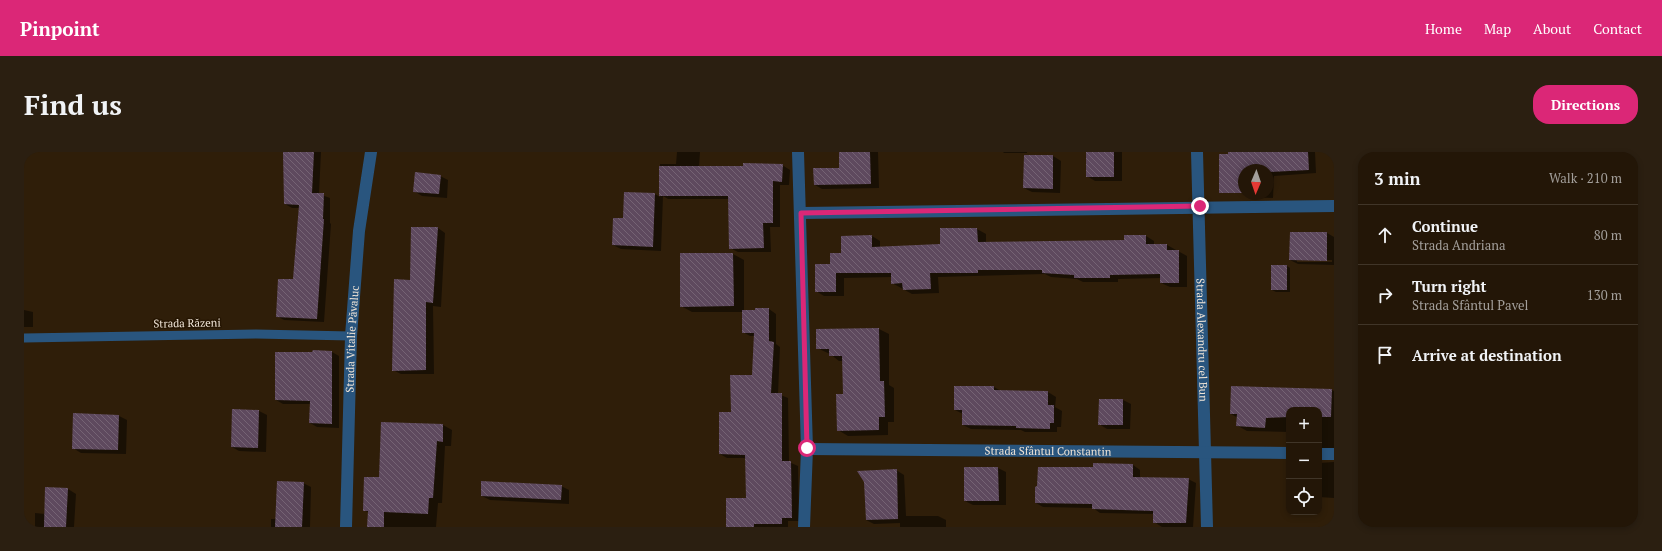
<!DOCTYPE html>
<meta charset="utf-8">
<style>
body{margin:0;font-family:"PT Serif",serif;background:#2b1f11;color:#f1f3f6}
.controls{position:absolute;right:12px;bottom:12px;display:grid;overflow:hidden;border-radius:8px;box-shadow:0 2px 6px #0003}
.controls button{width:36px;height:36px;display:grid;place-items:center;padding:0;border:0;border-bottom:1px solid #403528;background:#231607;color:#f1f3f6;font:20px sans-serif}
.compass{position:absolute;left:1214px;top:12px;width:36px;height:36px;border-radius:50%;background:#231607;box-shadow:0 2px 6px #0003;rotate:182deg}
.stop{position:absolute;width:12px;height:12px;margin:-9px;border:3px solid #db2777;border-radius:50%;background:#fff}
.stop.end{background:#db2777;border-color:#fff;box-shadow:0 1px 4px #0008}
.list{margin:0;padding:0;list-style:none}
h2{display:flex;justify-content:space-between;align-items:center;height:52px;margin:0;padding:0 16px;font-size:17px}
h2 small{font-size:13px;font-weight:400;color:#a39f9b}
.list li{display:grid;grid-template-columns:26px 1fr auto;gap:12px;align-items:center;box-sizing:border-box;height:60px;padding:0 16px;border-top:1px solid #403528}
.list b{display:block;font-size:15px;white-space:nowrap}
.list p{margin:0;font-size:13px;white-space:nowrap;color:#a39f9b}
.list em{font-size:13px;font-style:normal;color:#a39f9b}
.icon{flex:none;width:22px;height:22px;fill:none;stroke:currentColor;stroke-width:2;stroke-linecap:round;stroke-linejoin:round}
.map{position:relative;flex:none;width:1310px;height:375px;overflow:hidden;border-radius:16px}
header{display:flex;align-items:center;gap:24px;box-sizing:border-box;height:56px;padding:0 20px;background:#db2777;color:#fff}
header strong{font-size:19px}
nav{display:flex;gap:22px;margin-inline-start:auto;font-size:14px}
.intro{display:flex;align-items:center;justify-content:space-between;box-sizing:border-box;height:96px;padding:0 24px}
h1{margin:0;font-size:28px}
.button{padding:10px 18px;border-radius:16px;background:#db2777;color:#fff;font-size:14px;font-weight:700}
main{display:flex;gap:24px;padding:0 24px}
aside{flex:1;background:#231607;border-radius:16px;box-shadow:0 2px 6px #0003}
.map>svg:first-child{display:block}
.shadow{fill:#0007;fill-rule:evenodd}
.building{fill:url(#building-back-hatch)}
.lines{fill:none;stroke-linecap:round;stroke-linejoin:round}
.lane{stroke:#29557e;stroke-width:9}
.street{stroke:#29557e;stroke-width:12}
.route{stroke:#db2777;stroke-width:5}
.labels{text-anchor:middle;stroke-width:3;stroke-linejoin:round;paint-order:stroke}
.street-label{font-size:11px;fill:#efe4d7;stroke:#251502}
</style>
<header>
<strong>Pinpoint</strong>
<nav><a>Home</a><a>Map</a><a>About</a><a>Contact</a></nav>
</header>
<div class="intro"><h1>Find us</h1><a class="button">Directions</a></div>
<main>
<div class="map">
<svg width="1310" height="375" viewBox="0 0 1310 375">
<defs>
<pattern id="building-back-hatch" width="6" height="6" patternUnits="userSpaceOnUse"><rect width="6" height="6" fill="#5e495e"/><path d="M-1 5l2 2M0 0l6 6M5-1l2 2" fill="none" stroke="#756374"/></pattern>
</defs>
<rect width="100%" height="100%" fill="#2f1e09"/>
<!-- shadow -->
<g class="shadow">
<polygon points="260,0 297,0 295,42 306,46 306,71 307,72 300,170 260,168 253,164 270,129 275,56 268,56 261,52"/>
<polygon points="653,0 676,0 675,15 758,13 766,18 765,33 756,33 756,75 746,75 747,100 714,100 706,96 705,47 644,47 639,44 637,99 597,97 589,93 600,67 631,42 636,45 636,12 652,12"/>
<polygon points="816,0 854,0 855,36 798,37 791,33 816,17"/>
<polygon points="979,0 1003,0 1003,1 980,1"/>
<polygon points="1063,0 1098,0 1098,29 1071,29 1063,24"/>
<polygon points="1205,0 1291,0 1292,21 1250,24 1249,46 1227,45 1222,42 1244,42 1244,18 1220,18 1220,33"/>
<polygon points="1001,4 1029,4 1037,9 1036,41 1008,40 1000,36"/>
<polygon points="416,24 424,28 423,46 398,44 390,39"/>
<polygon points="414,76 421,81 417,155 409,154 410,222 377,222 369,218 387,129"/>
<polygon points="917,77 953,77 962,82 962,91 1101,89 1122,84 1130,89 1130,93 1143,93 1163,104 1163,135 1146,135 1137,131 1137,126 1094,127 1094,130 1059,130 1053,127 1027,125 1021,122 914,125 915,141 888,142 868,131 868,125 820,126 820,144 800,144 792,139 807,113 818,102 848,84 856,89 856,96 917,93"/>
<path d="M 1303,81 L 1310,85 L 1310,113 L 1274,112 L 1266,108 ZM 1273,108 L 1308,108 L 1308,110 L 1273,110 Z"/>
<polygon points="709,102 720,108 720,159 745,157 752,162 752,192 756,195 754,242 764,246 765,310 774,314 775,369 764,369 764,375 703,375 723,347 722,306 703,306 696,302 708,261 729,224 731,184 726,184 719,180 719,160 668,160 657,154"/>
<polygon points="1263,114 1266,116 1266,140 1252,140 1248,138"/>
<polygon points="0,158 9,160 9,175 0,175"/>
<polygon points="855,177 865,182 865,233 870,236 870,270 864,270 864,283 824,284 814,278 820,243 819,209 815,209 806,202 793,196"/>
<polygon points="308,200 315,204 315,276 293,275 286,271 287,252 259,252 252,248 252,201"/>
<polygon points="970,235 977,239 1024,240 1032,245 1031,255 1038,259 1037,275 1033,275 1033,280 1001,280 997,278 947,277 939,273 939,262 931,258"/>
<polygon points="1308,238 1310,239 1310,300 1304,300 1295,295 1295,258 1265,258 1265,280 1223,279 1214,274 1214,266 1207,262"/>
<polygon points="1099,248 1107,252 1106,277 1083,277 1075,272"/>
<polygon points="209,258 235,259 243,263 242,300 215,299 208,295"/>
<polygon points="95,264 103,268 102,302 57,301 49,296"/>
<polygon points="419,273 428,278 427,294 421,294 418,351 414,351 412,375 344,375 345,361 340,358 356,326"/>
<polygon points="1310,310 1310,346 1295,345 1295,311"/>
<polygon points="1109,313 1116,318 1116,326 1164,327 1172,331 1169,375 1138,375 1130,370 1130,362 1076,361 1069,356 1019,355 1012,351 1070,316"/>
<polygon points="974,316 982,320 982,353 949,353 941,349"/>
<polygon points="872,318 880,323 882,364 914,364 922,368 922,375 876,375 876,371 850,372 842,368"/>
<polygon points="279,331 287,335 286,375 247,375 247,367 253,367"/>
<polygon points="537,334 545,338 545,352 466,348 458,344"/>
<polygon points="22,336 44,337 52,342 50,375 11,375 11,361 21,362"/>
</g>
<!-- building -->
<g class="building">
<polygon points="259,0 290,0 288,41 300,41 299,67 300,67 293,167 252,165 254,127 269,127 275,53 260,52"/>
<polygon points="815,0 846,0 847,32 790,33 789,16 815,16"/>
<rect x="1062" y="0" width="28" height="25"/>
<polygon points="1204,0 1284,0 1285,18 1244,20 1244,18 1220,18 1220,41 1195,41 1195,2 1204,2"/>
<polygon points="1000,3 1029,3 1029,37 999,36"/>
<polygon points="719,11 759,12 758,30 749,29 749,71 739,71 740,96 705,97 704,44 635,44 635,14 719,14"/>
<polygon points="391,20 417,23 415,42 389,40"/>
<polygon points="600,40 631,41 629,95 588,93 589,66 599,66"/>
<polygon points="387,75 414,75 409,151 402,150 402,218 368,219 370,127 386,128"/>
<polygon points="916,76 953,76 954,90 1100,88 1100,83 1122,83 1122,92 1143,92 1143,98 1155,98 1155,131 1136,131 1136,122 1086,123 1086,126 1050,126 1050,123 1018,121 1018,118 954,118 954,121 906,121 907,137 879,138 878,131 867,132 867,121 812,121 812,140 791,140 791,112 806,112 806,101 817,101 817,84 848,83 848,95 916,92"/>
<polygon points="1266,80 1303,80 1303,109 1265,108"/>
<polygon points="656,101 709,101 710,154 656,155"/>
<rect x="1247" y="113" width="16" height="25"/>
<polygon points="731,156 745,156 745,189 750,190 747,241 758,241 758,309 767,309 768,366 758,366 758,372 730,372 730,375 702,375 702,346 722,346 721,303 695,302 695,260 707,260 706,223 728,223 730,181 718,181 718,158 731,158"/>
<polygon points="855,176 856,229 860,229 861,265 855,265 855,278 813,279 812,242 819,242 818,204 805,204 805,197 792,197 792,177"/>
<polygon points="289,198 308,199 308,272 285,271 286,249 251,248 251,200 288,200"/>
<polygon points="930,234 970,234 970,238 1024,239 1024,253 1030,253 1030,271 1026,271 1026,277 992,276 992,274 938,273 938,258 930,258"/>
<polygon points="1207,234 1308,237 1307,265 1295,265 1295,258 1265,258 1265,265 1242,266 1241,276 1212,274 1213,262 1206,262"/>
<polygon points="1075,247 1099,247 1099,273 1074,273"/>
<polygon points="208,257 235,258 234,296 207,295"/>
<polygon points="49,261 95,263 94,298 48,297"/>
<polygon points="357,270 419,272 419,290 413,289 409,346 405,346 404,362 360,360 360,375 343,375 344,359 339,359 340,325 355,325"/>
<polygon points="1069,311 1109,312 1109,325 1165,326 1162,371 1129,371 1129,359 1068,357 1068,352 1011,351 1011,335 1013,334 1014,315 1069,315"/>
<polygon points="940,315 974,315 975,349 940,349"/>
<polygon points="873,317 874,367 842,368 840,330 833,319"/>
<polygon points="253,329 280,330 278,375 251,375"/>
<polygon points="457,329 538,333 537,348 457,344"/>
<polygon points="21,335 44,336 42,375 20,375"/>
</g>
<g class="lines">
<!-- lane -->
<polyline class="lane" points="0,186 232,182 327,184"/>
<!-- street -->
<g class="street">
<polyline points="774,0 783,297 780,375"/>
<path id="s1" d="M 1173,0 L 1183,375"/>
<polyline points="777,61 1310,54"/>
<path id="s2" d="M 783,297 L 1265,301"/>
<polyline points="1295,302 1310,302"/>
<path id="s3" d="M 322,375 L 327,184 L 335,79 L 347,0"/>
</g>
</g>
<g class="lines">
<!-- route -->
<polyline class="route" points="783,296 777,61 1176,54"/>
</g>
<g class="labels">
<!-- street labels -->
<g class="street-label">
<text transform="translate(163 171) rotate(-1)" y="4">Strada Răzeni</text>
<text dy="4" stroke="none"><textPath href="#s3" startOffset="188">Strada Vitalie Păvaluc</textPath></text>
<text dy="4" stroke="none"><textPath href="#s1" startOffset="188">Strada Alexandru cel Bun</textPath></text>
<text dy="4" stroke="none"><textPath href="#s2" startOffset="241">Strada Sfântul Constantin</textPath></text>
</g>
</g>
</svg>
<div class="controls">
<button>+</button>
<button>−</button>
<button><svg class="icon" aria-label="locate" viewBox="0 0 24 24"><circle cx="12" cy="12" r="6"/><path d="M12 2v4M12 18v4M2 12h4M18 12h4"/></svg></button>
</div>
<svg class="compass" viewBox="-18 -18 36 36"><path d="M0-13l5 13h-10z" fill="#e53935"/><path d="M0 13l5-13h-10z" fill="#a39f9b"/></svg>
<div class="stop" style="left:783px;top:296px"></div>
<div class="stop end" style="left:1176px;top:54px"></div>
</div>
<aside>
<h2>3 min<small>Walk · 210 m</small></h2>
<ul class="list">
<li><svg class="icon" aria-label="ahead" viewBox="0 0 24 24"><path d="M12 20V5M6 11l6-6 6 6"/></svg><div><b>Continue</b><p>Strada Andriana</p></div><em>80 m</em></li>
<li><svg class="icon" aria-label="right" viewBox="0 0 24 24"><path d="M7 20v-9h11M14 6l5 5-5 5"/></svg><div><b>Turn right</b><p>Strada Sfântul Pavel</p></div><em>130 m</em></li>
<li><svg class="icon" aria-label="arrive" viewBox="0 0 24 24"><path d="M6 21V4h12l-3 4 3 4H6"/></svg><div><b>Arrive at destination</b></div></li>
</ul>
</aside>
</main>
